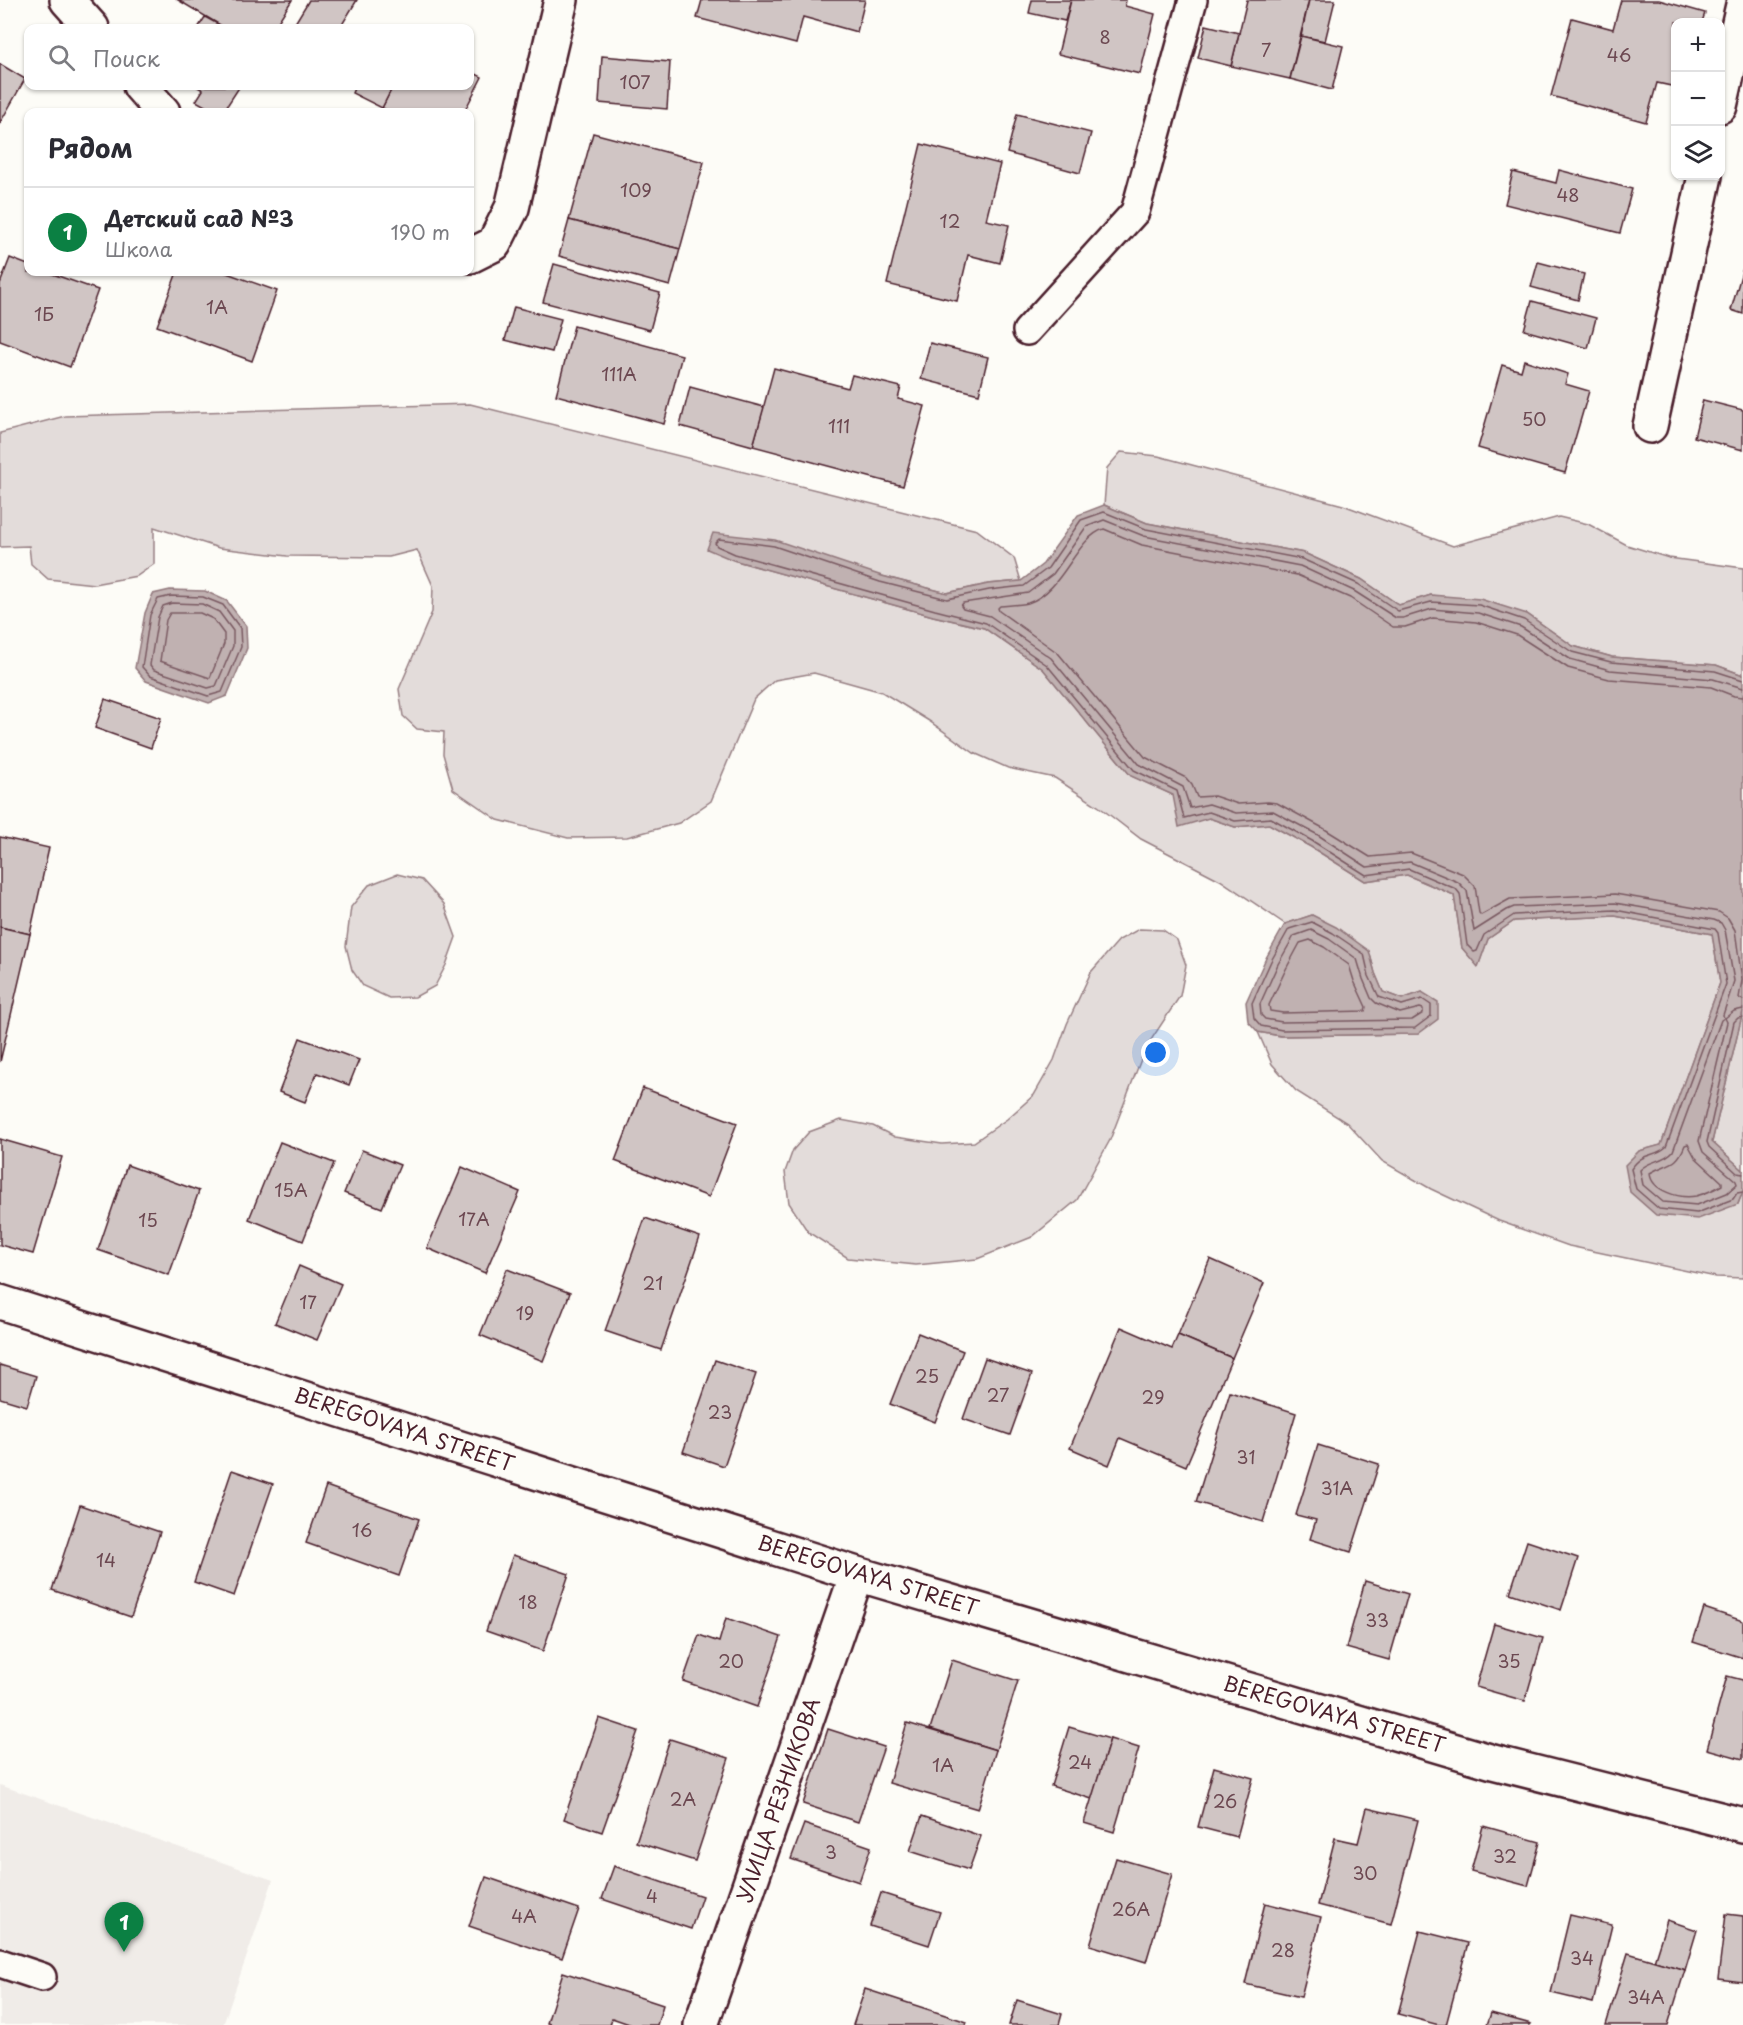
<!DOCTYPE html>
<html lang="ru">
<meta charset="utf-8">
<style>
body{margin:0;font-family:"Playpen Sans",sans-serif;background:#f2f2f3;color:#2b2b33}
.controls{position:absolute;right:18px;top:18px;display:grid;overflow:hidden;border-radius:12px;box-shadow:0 2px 4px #0004}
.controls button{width:54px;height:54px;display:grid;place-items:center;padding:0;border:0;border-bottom:2px solid #e1e1e2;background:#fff;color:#2b2b33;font:30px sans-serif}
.you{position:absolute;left:1156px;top:1053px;width:21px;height:21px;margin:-15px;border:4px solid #fff;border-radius:50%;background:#1a73e8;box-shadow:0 0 0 9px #1a73e833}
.badge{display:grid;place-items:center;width:39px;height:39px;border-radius:50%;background:#0b8043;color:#fff;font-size:20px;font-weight:700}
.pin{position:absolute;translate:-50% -50px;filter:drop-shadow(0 2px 3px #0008)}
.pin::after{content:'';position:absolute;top:32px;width:21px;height:18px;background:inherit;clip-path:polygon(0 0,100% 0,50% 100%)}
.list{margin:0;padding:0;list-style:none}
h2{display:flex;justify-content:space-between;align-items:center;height:78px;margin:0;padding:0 24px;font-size:26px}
h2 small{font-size:20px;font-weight:400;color:#7c7c81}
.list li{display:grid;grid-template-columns:39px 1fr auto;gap:18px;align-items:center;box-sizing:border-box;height:90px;padding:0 24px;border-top:2px solid #e1e1e2}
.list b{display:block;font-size:22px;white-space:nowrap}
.list p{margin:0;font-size:20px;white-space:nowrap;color:#7c7c81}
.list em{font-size:20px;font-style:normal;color:#7c7c81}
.icon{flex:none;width:33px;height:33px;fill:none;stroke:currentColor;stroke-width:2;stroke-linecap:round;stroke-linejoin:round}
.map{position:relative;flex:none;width:1743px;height:2025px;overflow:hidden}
.search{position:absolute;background:#fff;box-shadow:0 2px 4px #0004;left:24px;top:24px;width:450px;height:66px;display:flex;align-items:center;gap:15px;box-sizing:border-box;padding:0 21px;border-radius:12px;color:#7c7c81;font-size:22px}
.panel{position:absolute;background:#fff;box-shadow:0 2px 4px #0004;left:24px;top:108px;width:450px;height:168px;border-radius:12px}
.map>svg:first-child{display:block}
.built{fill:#f0ece8}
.green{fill:#e3dcda;stroke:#967e82;stroke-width:1.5}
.water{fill:#c0b1b1;stroke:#91777b;stroke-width:1.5}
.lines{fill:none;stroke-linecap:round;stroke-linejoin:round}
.shore{stroke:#795961;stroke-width:1.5}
.building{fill:#d0c5c4;stroke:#4a1f2b;stroke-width:1.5}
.lane-casing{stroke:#4a1f2b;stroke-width:32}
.street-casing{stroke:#4a1f2b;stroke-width:38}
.lane{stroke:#fdfcf7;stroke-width:27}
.street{stroke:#fdfcf7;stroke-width:33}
.labels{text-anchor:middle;stroke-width:4.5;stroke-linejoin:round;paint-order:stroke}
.number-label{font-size:18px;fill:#6c4851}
.street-label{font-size:21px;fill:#4a1f2b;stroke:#fdfcf7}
</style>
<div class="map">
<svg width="1743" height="2025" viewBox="0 0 1743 2025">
<rect width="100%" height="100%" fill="#fdfcf7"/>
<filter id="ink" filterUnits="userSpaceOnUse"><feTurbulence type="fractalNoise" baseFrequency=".0167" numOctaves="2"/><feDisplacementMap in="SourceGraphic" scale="12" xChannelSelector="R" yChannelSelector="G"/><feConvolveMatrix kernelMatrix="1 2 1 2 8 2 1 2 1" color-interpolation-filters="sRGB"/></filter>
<g filter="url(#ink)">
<!-- built -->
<polygon class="built" points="0,1785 273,1880 223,2025 0,2025"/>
<!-- green -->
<g class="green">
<polygon points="470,404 977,530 1014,558 1021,581 988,584 947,593 882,576 733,560 933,616 984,628 1043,669 1131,776 1173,795 1209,818 1235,827 1269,824 1311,847 1365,881 1407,875 1454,895 1462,948 1478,966 1488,939 1514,921 1615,916 1712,934 1720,983 1661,1145 1640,1151 1738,1204 1743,1191 1743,1278 1716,1277 1569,1246 1499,1221 1431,1189 1382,1161 1347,1123 1296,1091 1272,1064 1258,1032 1281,1036 1418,1034 1422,992 1402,999 1383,992 1375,973 1369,951 1312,915 1285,924 1220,880 1141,839 1098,806 1055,778 1008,768 974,753 929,721 882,692 814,673 775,680 754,699 711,801 679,823 627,837 568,838 498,820 453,789 443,754 444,732 417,729 403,716 399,689 432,612 433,586 417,550 389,557 287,556 219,548 154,527 154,564 137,576 94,584 48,579 31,564 29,546 0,547 0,433 65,416"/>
<polygon points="1121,452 1158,456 1343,505 1453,546 1559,517 1588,524 1627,545 1669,558 1743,568 1743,675 1716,665 1612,657 1573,646 1527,614 1431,595 1399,605 1361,579 1304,553 1147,523 1104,505 1107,468"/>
<polygon points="397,874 422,880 444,904 456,937 446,965 435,986 415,997 389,998 363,986 352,970 346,946 351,907 369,885"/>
<polygon points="1139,929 1163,930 1177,940 1186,965 1180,996 1145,1049 1110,1140 1077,1200 1032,1237 977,1259 916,1265 848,1258 808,1232 789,1203 785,1172 793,1150 809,1132 841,1120 873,1126 895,1137 942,1144 974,1142 1007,1119 1034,1095 1054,1060 1067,1024 1091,972 1119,940"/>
<polygon points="1743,1011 1743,1170 1712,1142"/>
</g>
<!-- water -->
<g class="water">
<polygon points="1104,505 1147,523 1304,553 1361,579 1399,605 1431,595 1480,599 1527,614 1573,646 1612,657 1716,665 1743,675 1743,1011 1712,1142 1743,1170 1743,1191 1738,1204 1698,1219 1656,1215 1630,1192 1625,1165 1639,1151 1661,1145 1720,983 1712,934 1615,916 1514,921 1488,939 1478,967 1462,948 1454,895 1407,875 1365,881 1311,847 1269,824 1235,827 1209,818 1179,827 1173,795 1131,776 1043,669 984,628 933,616 733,560 707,549 713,533 775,540 882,576 947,593 988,584 1021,581 1043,564 1078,515"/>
<polygon points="170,590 205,591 227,601 246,626 247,648 227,696 209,703 146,681 135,668 145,613 153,594"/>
<polygon points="1312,915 1336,927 1369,951 1375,973 1383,992 1402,999 1422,992 1438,1002 1438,1019 1418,1034 1281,1036 1258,1032 1248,1021 1246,1002 1266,958 1285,924"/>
</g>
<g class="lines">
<!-- shore -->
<g class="shore">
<polygon points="171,596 203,597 223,605 240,628 241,647 222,692 208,696 150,676 142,667 150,615 158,599"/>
<polygon points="172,603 202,604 219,612 233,631 233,646 216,686 208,688 154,670 150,665 158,617 163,606"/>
<polygon points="170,613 200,613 213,619 224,634 224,644 210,678 160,661 166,620"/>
<path d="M 1743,680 L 1715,671 L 1611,662 L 1572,652 L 1524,620 L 1479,605 L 1431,602 L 1398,611 L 1358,584 L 1302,559 L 1146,529 L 1104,512 L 1081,520 L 1048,568 L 1024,586 L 989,590 L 947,599 L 880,582 L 774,546 L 719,539 L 715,543 L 717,546 L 735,554 L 935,610 L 986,623 L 1047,665 L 1134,770 L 1177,791 L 1184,818 L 1209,812 L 1235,821 L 1271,818 L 1314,842 L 1366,875 L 1409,869 L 1456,889 L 1460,894 L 1467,945 L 1474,952 L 1477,951 L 1484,935 L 1514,915 L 1615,910 L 1715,929 L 1718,933 L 1726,984 L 1666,1147 C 1654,1158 1643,1151 1631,1169 L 1636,1189 L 1659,1209 L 1697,1213 L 1733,1199 L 1737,1193 L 1743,1192"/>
<path d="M 1743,688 L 1713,679 L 1610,670 L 1570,659 L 1521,627 L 1478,613 L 1432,609 L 1403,618 L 1396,618 L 1354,591 L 1300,566 L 1144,536 L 1104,520 L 1086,527 L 1053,574 L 1028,593 L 963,603 L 961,606 L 963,609 L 990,616 L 1051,658 L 1139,764 L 1183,787 L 1190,808 L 1209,804 L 1236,813 L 1273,811 L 1318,835 L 1367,867 L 1410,862 L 1458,882 L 1467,891 L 1474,931 L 1507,910 L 1514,907 L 1615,903 L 1714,920 L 1721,923 L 1725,930 L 1734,981 L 1723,1015 L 1724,1018 L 1721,1020 L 1673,1151 C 1664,1162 1649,1160 1640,1170 L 1643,1185 L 1663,1202 L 1697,1205 L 1727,1193 L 1737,1184 L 1736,1181 L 1703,1152 L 1699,1141 L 1727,1022 L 1725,1018 L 1734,1011 L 1743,1009"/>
<path d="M 1743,697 L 1734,696 L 1711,687 L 1609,679 L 1568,668 L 1517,635 L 1476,622 L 1433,618 L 1405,627 L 1393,627 L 1350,598 L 1297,575 L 1142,545 L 1104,529 C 1075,538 1064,591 1028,603 C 1019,605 1009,605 1000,606 L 998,608 L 999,611 L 1058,653 L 1145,757 L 1186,778 L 1192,785 L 1197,797 L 1214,796 L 1238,804 L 1268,802 L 1277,803 L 1323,828 L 1370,857 L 1411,853 L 1463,874 L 1475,886 L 1479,913 L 1481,915 L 1510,899 L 1615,894 L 1719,912 L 1728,918 L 1735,930 L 1742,980 L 1739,998 L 1743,1000"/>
<polygon points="1312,922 1333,933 1364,954 1369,976 1379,997 1402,1005 1422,999 1431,1005 1431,1016 1415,1028 1282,1030 1261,1026 1254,1018 1252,1003 1271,961 1289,929"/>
<polygon points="1311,930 1329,939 1357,959 1363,979 1371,998 1376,1003 1400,1013 1420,1008 1423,1009 1423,1013 1412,1020 1282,1022 1265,1019 1261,1015 1260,1004 1278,964 1294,936"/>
<polygon points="1310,940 1324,947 1349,965 1354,981 1366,1007 1365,1011 1283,1013 1270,1011 1269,1005 1286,969 1300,943"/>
<polyline points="1743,1017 1738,1018 1734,1022 1707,1142 1709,1147 1737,1173 1743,1174"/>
<path d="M 1688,1144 L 1695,1157 L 1722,1182 L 1722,1185 C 1715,1189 1704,1194 1696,1196 C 1680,1199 1651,1191 1650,1173 C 1668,1162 1676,1168 1685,1145 Z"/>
</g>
</g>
<!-- building -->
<g class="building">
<polygon points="178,0 292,0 274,28 225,28"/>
<polygon points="309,0 357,0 340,28 292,28"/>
<polygon points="702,0 865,0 857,32 803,17 796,44 697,18"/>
<polygon points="1032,0 1071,0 1065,21 1029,13"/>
<polygon points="1071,0 1126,0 1125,6 1155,14 1140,74 1058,54"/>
<polygon points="1247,0 1309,0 1290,79 1231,66"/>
<polygon points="1309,0 1335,0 1325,41 1301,36"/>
<polygon points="1621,0 1659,0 1705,13 1702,22 1676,22 1676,87 1657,83 1646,122 1551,96 1572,18 1613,29"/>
<polygon points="205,17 225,28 198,28"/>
<polygon points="1206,25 1239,33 1231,66 1198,58"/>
<polygon points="1301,36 1343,46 1332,90 1290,79"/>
<polygon points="602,56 670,62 667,109 599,103"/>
<polygon points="0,64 25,79 0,123"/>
<polygon points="470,71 482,77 464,112 391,112 382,108 393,86 470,86"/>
<polygon points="196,86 240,86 223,112 216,112 196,101 203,90"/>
<polygon points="355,86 393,86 382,108 352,93"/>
<polygon points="1017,114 1091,133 1080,173 1007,153"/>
<polygon points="593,133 704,162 680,249 569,220"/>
<polygon points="921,144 1000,164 986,220 1009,225 1000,263 968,255 957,301 887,284"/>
<polygon points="1559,170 1632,189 1620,233 1505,204 1513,172 1556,183"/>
<polygon points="569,220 680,249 670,286 559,256"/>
<polygon points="10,258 28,265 28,272 47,272 98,290 70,367 0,341 0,284"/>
<polygon points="1538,262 1584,274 1578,300 1531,287"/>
<polygon points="554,264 660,293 650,330 543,302"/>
<polygon points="1743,268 1743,314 1731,310"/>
<polygon points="177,272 224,272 277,291 252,361 157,326"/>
<polygon points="1532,301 1596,318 1588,348 1524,330"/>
<polygon points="514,307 561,319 552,352 505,340"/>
<polygon points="574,326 682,355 664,424 556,395"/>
<polygon points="930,343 988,357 979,394 921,379"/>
<polygon points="1524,360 1568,374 1565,384 1589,391 1565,473 1478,448 1502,365 1521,371"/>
<polygon points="774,368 848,388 852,375 901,387 898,399 925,406 903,486 753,446"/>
<polygon points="690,387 764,407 753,446 680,426"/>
<polygon points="1703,400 1743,410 1743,450 1694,437"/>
<polygon points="105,699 161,718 151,748 95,728"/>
<polygon points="0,837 49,848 30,934 0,927"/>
<polygon points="0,927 30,934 0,1062"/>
<polygon points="300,1038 359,1060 349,1085 317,1073 305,1102 279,1092"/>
<polygon points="643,1088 737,1123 709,1197 615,1161"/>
<polygon points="0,1139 62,1157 33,1254 0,1245"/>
<polygon points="280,1142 334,1163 303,1241 249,1219"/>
<polygon points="362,1150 400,1165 382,1208 344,1193"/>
<polygon points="127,1165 199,1191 169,1275 98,1250"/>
<polygon points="462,1167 520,1192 485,1273 427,1248"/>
<polygon points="645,1218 700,1237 661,1350 605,1331"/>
<polygon points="1210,1259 1264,1283 1232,1358 1178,1335"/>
<polygon points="299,1266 341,1284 317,1340 275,1323"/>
<polygon points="507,1269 570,1293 543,1361 480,1335"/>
<polygon points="1121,1327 1172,1349 1178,1335 1232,1358 1186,1466 1120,1438 1109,1465 1070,1448"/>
<polygon points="918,1333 963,1351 935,1422 890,1404"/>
<polygon points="985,1358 1032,1374 1010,1435 963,1419"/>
<polygon points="715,1360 756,1374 724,1466 683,1452"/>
<polygon points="0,1365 36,1376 27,1406 0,1398"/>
<polygon points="1230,1392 1296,1413 1263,1522 1196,1502"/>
<polygon points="1318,1445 1379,1464 1351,1552 1310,1539 1316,1520 1296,1515"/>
<polygon points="232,1470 273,1484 234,1596 194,1582"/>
<polygon points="326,1486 419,1519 399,1576 306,1543"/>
<polygon points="80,1505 160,1532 131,1617 52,1590"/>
<polygon points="1527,1541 1578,1558 1561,1610 1510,1593"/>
<polygon points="513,1555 569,1574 543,1651 486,1631"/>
<polygon points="1365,1581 1408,1594 1389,1660 1346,1648"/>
<polygon points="1704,1608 1743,1621 1743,1658 1693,1642"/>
<polygon points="726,1618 781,1637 757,1707 683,1681 699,1635 719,1642"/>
<polygon points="1494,1624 1543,1638 1525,1701 1476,1687"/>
<polygon points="952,1660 1018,1681 996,1750 930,1729"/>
<polygon points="1727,1676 1743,1680 1743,1759 1707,1749"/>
<polygon points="599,1718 638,1731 602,1832 564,1819"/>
<polygon points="907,1723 996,1750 978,1809 889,1783"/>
<polygon points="1069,1727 1110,1739 1092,1799 1051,1786"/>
<polygon points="828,1729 884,1747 858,1822 803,1804"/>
<polygon points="670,1739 729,1758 695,1861 636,1842"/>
<polygon points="1110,1739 1139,1748 1114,1832 1084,1823"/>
<polygon points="1214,1767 1253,1778 1237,1837 1198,1827"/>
<polygon points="1367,1808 1418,1820 1391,1924 1318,1905 1335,1838 1358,1843"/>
<polygon points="922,1816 981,1836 969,1870 910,1851"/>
<polygon points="804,1824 871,1847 859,1882 791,1859"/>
<polygon points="1483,1826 1540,1842 1528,1886 1471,1871"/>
<polygon points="1116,1858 1172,1874 1146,1962 1090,1945"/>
<polygon points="614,1866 702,1896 691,1929 602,1899"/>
<polygon points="486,1877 579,1909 562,1958 469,1926"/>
<polygon points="881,1893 940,1912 929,1945 870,1926"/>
<polygon points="1265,1903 1321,1917 1301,1997 1245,1984"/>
<polygon points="1726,1914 1743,1916 1743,1982 1718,1979"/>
<polygon points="1570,1915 1612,1925 1593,2003 1551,1993"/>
<polygon points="1667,1920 1697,1930 1685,1970 1654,1961"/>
<polygon points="1420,1931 1468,1943 1446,2025 1439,2025 1398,2014"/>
<polygon points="1628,1953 1685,1970 1668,2025 1606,2025"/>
<polygon points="563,1972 663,2005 657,2025 632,2025 612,2018 610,2025 553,2025 547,2023"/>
<polygon points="865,1989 967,2022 966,2025 853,2025"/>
<polygon points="1017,2000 1062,2014 1059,2025 1009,2025"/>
<polygon points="1491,2013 1531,2024 1530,2025 1487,2025"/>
</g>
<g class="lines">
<!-- lane casing -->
<g class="lane-casing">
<g id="lane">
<polyline points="1027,331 1135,212 1193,0"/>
<polyline points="0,1963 42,1977"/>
</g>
</g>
<!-- street casing -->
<g class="street-casing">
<g id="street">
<polyline points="67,0 92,28"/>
<polyline points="140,86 163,112"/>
<polyline points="1720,106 1743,5"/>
<polyline points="470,256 494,244 512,208 561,0"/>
<polyline points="1650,426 1705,176"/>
<polyline points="0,1302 857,1574 1493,1762 1743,1825"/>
<polyline points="701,2025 857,1574"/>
</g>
</g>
<!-- lane -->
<use href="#lane" class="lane"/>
<!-- street -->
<use href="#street" class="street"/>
</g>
</g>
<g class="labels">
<!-- number labels -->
<g class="number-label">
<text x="1105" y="44">8</text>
<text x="1266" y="57">7</text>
<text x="1619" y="62">46</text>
<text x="635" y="89">107</text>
<text x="636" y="197">109</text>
<text x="1568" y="202">48</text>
<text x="950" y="228">12</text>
<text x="217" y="314">1А</text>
<text x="44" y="321">1Б</text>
<text x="619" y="381">111А</text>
<text x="1534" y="426">50</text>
<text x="839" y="433">111</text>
<text x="291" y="1197">15А</text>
<text x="474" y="1226">17А</text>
<text x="148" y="1227">15</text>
<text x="653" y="1290">21</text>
<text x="308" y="1309">17</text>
<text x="525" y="1320">19</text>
<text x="927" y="1383">25</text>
<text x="998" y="1402">27</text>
<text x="1153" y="1404">29</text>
<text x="720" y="1419">23</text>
<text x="1246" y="1464">31</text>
<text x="1337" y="1495">31А</text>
<text x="362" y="1537">16</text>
<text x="106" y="1567">14</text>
<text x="528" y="1609">18</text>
<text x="1377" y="1627">33</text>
<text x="731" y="1668">20</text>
<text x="1509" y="1668">35</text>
<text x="1080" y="1769">24</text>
<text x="943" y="1772">1А</text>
<text x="683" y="1806">2А</text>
<text x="1225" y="1808">26</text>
<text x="831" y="1859">3</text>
<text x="1505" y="1863">32</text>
<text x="1365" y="1880">30</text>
<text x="652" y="1903">4</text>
<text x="1131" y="1916">26А</text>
<text x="524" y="1923">4А</text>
<text x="1283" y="1957">28</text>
<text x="1582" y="1965">34</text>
<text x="1646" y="2004">34А</text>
</g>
<!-- street labels -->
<g class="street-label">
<text transform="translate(404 1430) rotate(18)" y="7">BEREGOVAYA STREET</text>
<text transform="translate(868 1576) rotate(17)" y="7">BEREGOVAYA STREET</text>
<text transform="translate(1334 1715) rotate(16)" y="7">BEREGOVAYA STREET</text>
<text transform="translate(779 1800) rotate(-71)" y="7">УЛИЦА РЕЗНИКОВА</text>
</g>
</g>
</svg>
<div class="controls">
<button>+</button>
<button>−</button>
<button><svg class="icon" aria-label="layers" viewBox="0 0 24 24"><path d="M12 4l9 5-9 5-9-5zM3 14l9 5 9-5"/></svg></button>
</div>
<div class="you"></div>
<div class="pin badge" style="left:124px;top:1952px">1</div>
<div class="search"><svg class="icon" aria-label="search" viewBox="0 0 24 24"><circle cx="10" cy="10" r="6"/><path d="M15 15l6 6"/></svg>Поиск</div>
<section class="panel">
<h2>Рядом<small></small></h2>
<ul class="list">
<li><span class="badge">1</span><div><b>Детский сад №3</b><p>Школа</p></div><em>190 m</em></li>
</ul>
</section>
</div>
